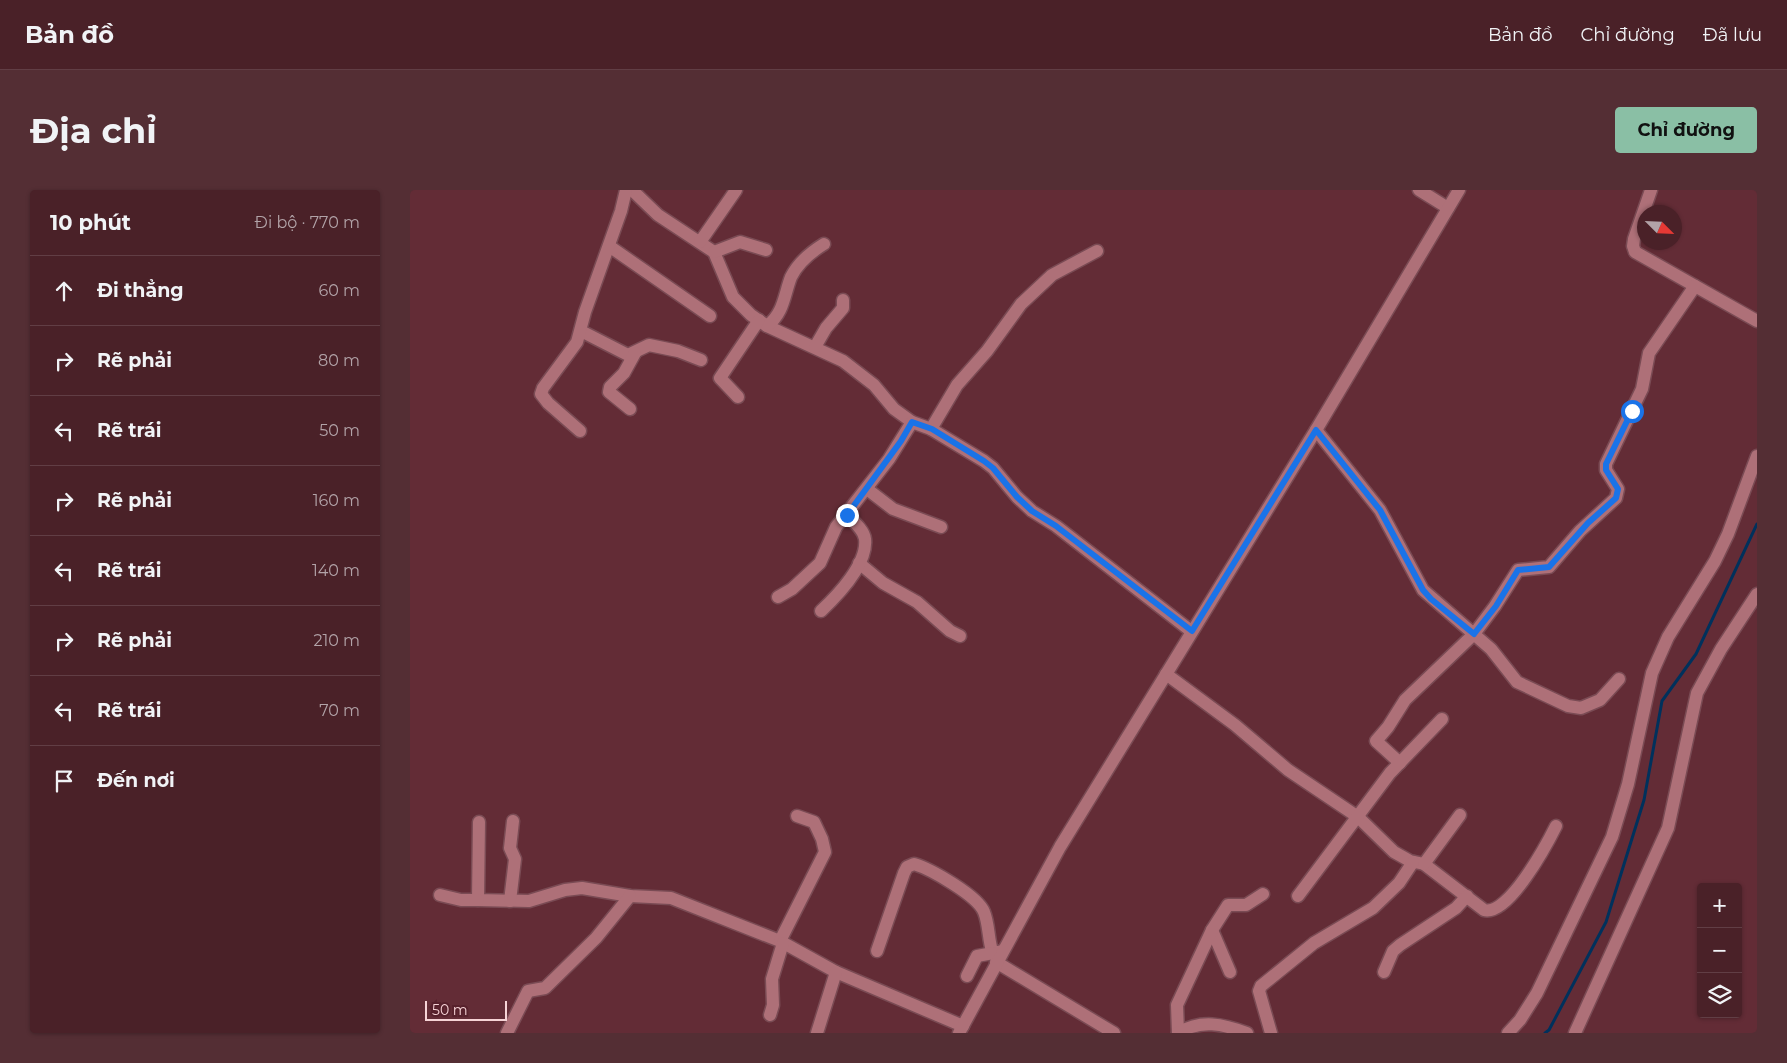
<!DOCTYPE html>
<html lang="vi">
<meta charset="utf-8">
<style>
body{margin:0;font-family:Montserrat,sans-serif;background:#542e34;color:#f1f3f6}
.controls{position:absolute;right:15px;bottom:15px;display:grid;overflow:hidden;border-radius:5px;box-shadow:0 1px 4px #0004}
.controls button{width:45px;height:45px;display:grid;place-items:center;padding:0;border:0;border-bottom:1px solid #613e45;background:#4a2128;color:#f1f3f6;font:25px sans-serif}
.compass{position:absolute;left:1227px;top:15px;width:45px;height:45px;border-radius:50%;background:#4a2128;box-shadow:0 1px 4px #0004;rotate:114deg}
.scale{position:absolute;left:15px;bottom:12px;width:82px;box-sizing:border-box;padding-left:5px;border:2px solid #f6d3d6;border-top:0;font-size:14px;line-height:18px;white-space:nowrap;color:#f6d3d6;-webkit-text-stroke:4px #57212c;paint-order:stroke}
.stop{position:absolute;width:15px;height:15px;margin:-11px;border:4px solid #1a73e8;border-radius:50%;background:#fff}
.stop.end{background:#1a73e8;border-color:#fff;box-shadow:0 1px 5px #0008}
.list{margin:0;padding:0;list-style:none}
h2{display:flex;justify-content:space-between;align-items:center;height:65px;margin:0;padding:0 20px;font-size:21px}
h2 small{font-size:16px;font-weight:400;color:#b2a3a8}
.list li{display:grid;grid-template-columns:32px 1fr auto;gap:15px;align-items:center;box-sizing:border-box;height:70px;padding:0 20px;border-top:1px solid #613e45}
.list b{display:block;font-size:19px;white-space:nowrap}
.list em{font-size:16px;font-style:normal;color:#b2a3a8}
.icon{flex:none;width:28px;height:28px;fill:none;stroke:currentColor;stroke-width:2;stroke-linecap:round;stroke-linejoin:round}
.map{position:relative;flex:none;width:1347px;height:843px;overflow:hidden;border-radius:5px}
header{display:flex;align-items:center;gap:30px;box-sizing:border-box;height:70px;padding:0 25px;background:#4a2128;border-bottom:1px solid #613e45}
header strong{font-size:24px}
nav{display:flex;gap:28px;margin-inline-start:auto;font-size:18px}
.intro{display:flex;align-items:center;justify-content:space-between;box-sizing:border-box;height:120px;padding:0 30px}
h1{margin:0;font-size:35px}
.button{padding:12px 22px;border-radius:5px;background:#8abfa5;color:#111;font-size:18px;font-weight:700}
main{display:flex;gap:30px;padding:0 30px}
aside{flex:1;background:#4a2128;border-radius:5px;box-shadow:0 1px 4px #0004}
.map>svg:first-child{display:block}
.lines{fill:none;stroke-linecap:round;stroke-linejoin:round}
.stream{stroke:#00315c;stroke-width:3}
.minor-casing{stroke:#7a4b54;stroke-width:15}
.minor{stroke:#ae7078;stroke-width:12}
.route{stroke:#1a73e8;stroke-width:6}
</style>
<header>
<strong>Bản đồ</strong>
<nav><a>Bản đồ</a><a>Chỉ đường</a><a>Đã lưu</a></nav>
</header>
<div class="intro"><h1>Địa chỉ</h1><a class="button">Chỉ đường</a></div>
<main>
<aside>
<h2>10 phút<small>Đi bộ · 770 m</small></h2>
<ul class="list">
<li><svg class="icon" aria-label="ahead" viewBox="0 0 24 24"><path d="M12 20V5M6 11l6-6 6 6"/></svg><div><b>Đi thẳng</b></div><em>60 m</em></li>
<li><svg class="icon" aria-label="right" viewBox="0 0 24 24"><path d="M7 20v-9h11M14 6l5 5-5 5"/></svg><div><b>Rẽ phải</b></div><em>80 m</em></li>
<li><svg class="icon" aria-label="left" viewBox="0 0 24 24"><path d="M17 20v-9H6M10 6l-5 5 5 5"/></svg><div><b>Rẽ trái</b></div><em>50 m</em></li>
<li><svg class="icon" aria-label="right" viewBox="0 0 24 24"><path d="M7 20v-9h11M14 6l5 5-5 5"/></svg><div><b>Rẽ phải</b></div><em>160 m</em></li>
<li><svg class="icon" aria-label="left" viewBox="0 0 24 24"><path d="M17 20v-9H6M10 6l-5 5 5 5"/></svg><div><b>Rẽ trái</b></div><em>140 m</em></li>
<li><svg class="icon" aria-label="right" viewBox="0 0 24 24"><path d="M7 20v-9h11M14 6l5 5-5 5"/></svg><div><b>Rẽ phải</b></div><em>210 m</em></li>
<li><svg class="icon" aria-label="left" viewBox="0 0 24 24"><path d="M17 20v-9H6M10 6l-5 5 5 5"/></svg><div><b>Rẽ trái</b></div><em>70 m</em></li>
<li><svg class="icon" aria-label="arrive" viewBox="0 0 24 24"><path d="M6 21V4h12l-3 4 3 4H6"/></svg><div><b>Đến nơi</b></div></li>
</ul>
</aside>
<div class="map">
<svg width="1347" height="843" viewBox="0 0 1347 843">
<rect width="100%" height="100%" fill="#632c36"/>
<g class="lines">
<!-- stream -->
<polyline class="stream" points="1135,843 1139,840 1196,732 1234,610 1252,511 1286,464 1347,334"/>
<!-- minor casing -->
<g class="minor-casing">
<g id="minor">
<polyline points="222,0 248,25 304,62 323,107 341,125 357,136 433,171 464,195 484,219 502,232 521,239 574,271 583,278 607,307 622,321 646,336 781,441"/>
<polyline points="1009,0 1038,18"/>
<polyline points="1241,0 1224,49 1223,56 1225,62 1347,131"/>
<polyline points="290,52 326,0"/>
<polyline points="199,56 300,126"/>
<polyline points="304,62 330,52 356,60"/>
<path d="M 357,136 C 374,123 374,105 381,87 C 388,73 401,62 414,54"/>
<polyline points="171,141 218,165 239,155 268,161 291,170"/>
<polyline points="405,157 416,138 433,118 433,110"/>
<polyline points="328,207 310,188 349,130"/>
<polyline points="220,219 199,202 200,197 214,183 225,163"/>
<polyline points="521,239 547,195 577,161 611,114 642,85 687,61"/>
<polyline points="906,240 970,320 1013,400 1081,459 1107,492 1158,516 1171,518 1190,510 1209,489"/>
<polyline points="170,241 138,213 131,204 133,198 167,152 175,122 211,21 216,0"/>
<polyline points="457,299 483,319 531,337"/>
<polyline points="449,373 473,393 507,412 540,441 550,446"/>
<polyline points="368,407 382,399 410,373 426,337 479,269 502,232"/>
<path d="M 411,421 C 427,406 458,374 455,349 C 454,340 443,331 437,325"/>
<path d="M 756,484 L 825,535 L 878,580 L 948,627 L 984,662 L 1000,671 L 1014,674 L 1074,720 C 1098,727 1137,654 1146,636"/>
<polyline points="990,573 966,551 978,537 995,510 1064,444 1085,416 1108,380 1139,377 1170,341 1206,308 1208,299 1196,280 1196,274 1232,199 1239,163 1285,96"/>
<polyline points="69,632 68,710 119,711 155,700 172,698 220,706 261,708 370,751 426,782 553,836"/>
<polyline points="1014,674 1050,625"/>
<polyline points="30,705 51,710 68,710"/>
<polyline points="888,706 980,583 1032,529"/>
<polyline points="100,711 105,669 100,658 103,631"/>
<polyline points="802,740 820,782"/>
<polyline points="370,751 415,662 412,649 404,632 387,626"/>
<path d="M 467,761 L 494,683 L 497,677 L 504,674 C 521,679 568,706 574,722 C 579,734 578,748 582,761 L 583,763 L 592,761"/>
<polyline points="586,772 704,843"/>
<polyline points="974,782 983,761 990,755 1046,718 1057,706"/>
<polyline points="557,786 567,766 583,763"/>
<polyline points="360,825 363,815 362,789 373,753"/>
<polyline points="97,843 118,801 135,798 186,748 220,706"/>
<polyline points="407,843 426,782"/>
<polyline points="549,843 650,657 906,240 1049,0"/>
<polyline points="768,843 767,815 802,740 818,715 836,715 853,704"/>
<path d="M 768,843 C 791,829 813,834 837,843"/>
<polyline points="861,843 849,801 851,796 904,753 963,718 989,693 1003,672"/>
<polyline points="1098,843 1110,830 1127,803 1202,647 1218,594 1242,483 1258,447 1305,371 1318,344 1347,266"/>
<polyline points="1165,843 1258,638 1287,503 1311,459 1347,404"/>
</g>
</g>
<!-- minor -->
<use href="#minor" class="minor"/>
</g>
<g class="lines">
<!-- route -->
<polyline class="route" points="437,325 491,251 502,232 522,239 574,271 583,278 607,307 622,321 646,336 782,441 906,240 970,320 1013,400 1021,409 1064,444 1086,416 1108,380 1139,377 1178,333 1206,308 1208,299 1196,280 1196,274 1222,221"/>
</g>
</svg>
<div class="controls">
<button>+</button>
<button>−</button>
<button><svg class="icon" aria-label="layers" viewBox="0 0 24 24"><path d="M12 4l9 5-9 5-9-5zM3 14l9 5 9-5"/></svg></button>
</div>
<svg class="compass" viewBox="-18 -18 36 36"><path d="M0-13l5 13h-10z" fill="#e53935"/><path d="M0 13l5-13h-10z" fill="#b2a3a8"/></svg>
<div class="scale">50 m</div>
<div class="stop" style="left:1222px;top:221px"></div>
<div class="stop end" style="left:437px;top:325px"></div>
</div>
</main>
